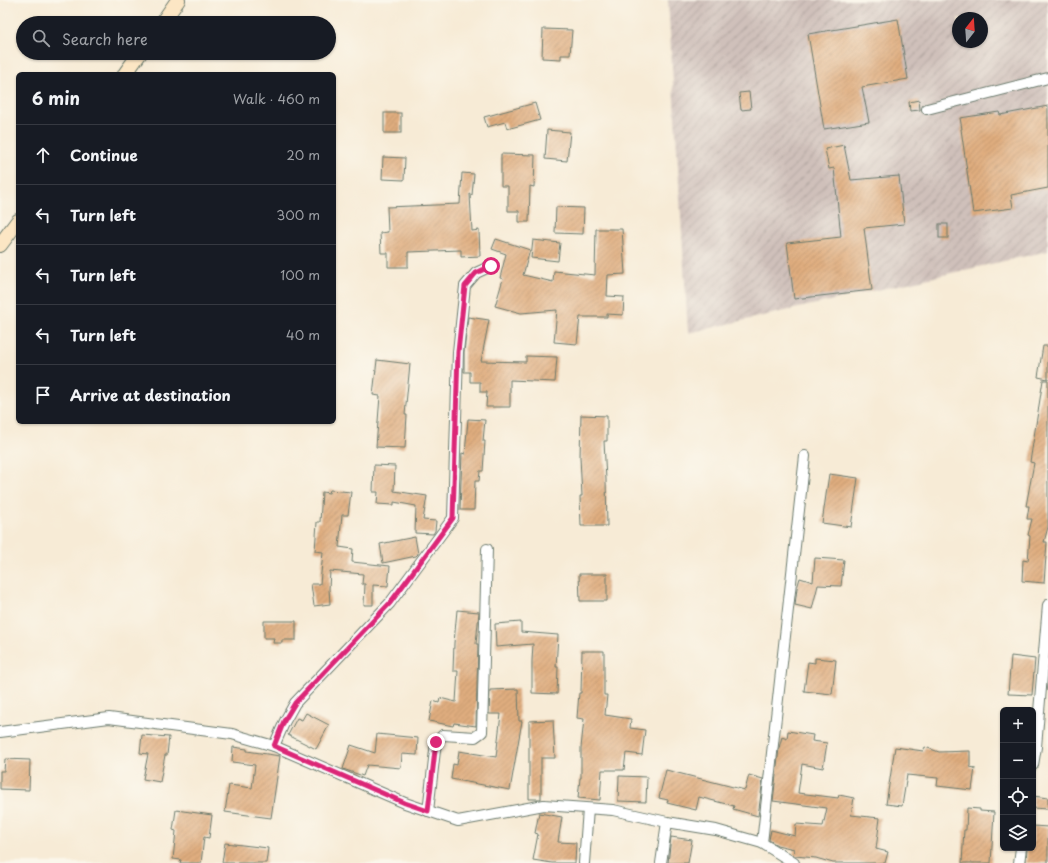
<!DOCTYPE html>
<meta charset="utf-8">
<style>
body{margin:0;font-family:"Playpen Sans",sans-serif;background:#20242c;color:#f1f3f6}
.controls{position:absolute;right:12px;bottom:12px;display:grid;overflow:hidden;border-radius:6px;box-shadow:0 1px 3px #0004}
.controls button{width:36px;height:36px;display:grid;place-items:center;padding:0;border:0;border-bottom:1px solid #363941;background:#171b24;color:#f1f3f6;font:20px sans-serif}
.compass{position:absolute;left:952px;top:12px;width:36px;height:36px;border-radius:50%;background:#171b24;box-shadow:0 1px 3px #0004;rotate:17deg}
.stop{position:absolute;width:12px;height:12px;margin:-9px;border:3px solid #db2777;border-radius:50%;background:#fff}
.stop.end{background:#db2777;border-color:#fff;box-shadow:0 1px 4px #0008}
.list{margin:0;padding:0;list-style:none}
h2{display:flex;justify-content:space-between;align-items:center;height:52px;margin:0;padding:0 16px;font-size:17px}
h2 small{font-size:13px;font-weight:400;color:#9ea1a6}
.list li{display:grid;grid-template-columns:26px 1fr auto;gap:12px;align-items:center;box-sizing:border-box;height:60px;padding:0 16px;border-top:1px solid #363941}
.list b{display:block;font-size:15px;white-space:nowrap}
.list em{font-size:13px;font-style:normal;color:#9ea1a6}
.icon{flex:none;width:22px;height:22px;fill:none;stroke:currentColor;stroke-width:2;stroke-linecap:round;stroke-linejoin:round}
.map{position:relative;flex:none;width:1048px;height:863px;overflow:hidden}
.search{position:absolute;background:#171b24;box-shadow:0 1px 3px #0004;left:16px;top:16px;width:320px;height:44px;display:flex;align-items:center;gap:10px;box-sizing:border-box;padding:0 14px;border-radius:22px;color:#9ea1a6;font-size:15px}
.panel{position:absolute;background:#171b24;box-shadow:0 1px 3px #0004;left:16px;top:72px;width:320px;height:352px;border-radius:6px}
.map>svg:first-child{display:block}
.industrial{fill:url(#industrial-furrows);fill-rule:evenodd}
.building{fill:url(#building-hatch)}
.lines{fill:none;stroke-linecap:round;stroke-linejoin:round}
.minor-casing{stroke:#6b7a6d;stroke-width:12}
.secondary-casing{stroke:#6b7a6d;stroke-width:16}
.minor{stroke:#fff;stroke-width:10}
.secondary{stroke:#fce6c4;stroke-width:14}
.route{stroke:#db2777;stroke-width:5}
</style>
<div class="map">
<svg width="1048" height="863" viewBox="0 0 1048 863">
<defs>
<pattern id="industrial-furrows" width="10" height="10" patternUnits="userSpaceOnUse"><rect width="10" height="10" fill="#cfc0ba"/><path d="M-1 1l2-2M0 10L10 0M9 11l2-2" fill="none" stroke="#a79d98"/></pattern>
<pattern id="building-hatch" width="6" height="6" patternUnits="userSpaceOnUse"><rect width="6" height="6" fill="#e0ad7f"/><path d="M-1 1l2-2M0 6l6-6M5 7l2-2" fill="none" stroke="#b58e69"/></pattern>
</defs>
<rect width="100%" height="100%" fill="#fbf7ec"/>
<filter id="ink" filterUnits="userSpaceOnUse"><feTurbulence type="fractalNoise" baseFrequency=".025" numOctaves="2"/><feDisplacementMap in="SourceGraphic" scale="8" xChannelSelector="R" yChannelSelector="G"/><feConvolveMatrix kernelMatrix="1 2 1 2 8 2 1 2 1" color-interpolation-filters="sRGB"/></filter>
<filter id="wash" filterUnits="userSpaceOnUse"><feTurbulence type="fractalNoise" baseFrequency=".012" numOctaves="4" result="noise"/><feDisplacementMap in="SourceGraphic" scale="16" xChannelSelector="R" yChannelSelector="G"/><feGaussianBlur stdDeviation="0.9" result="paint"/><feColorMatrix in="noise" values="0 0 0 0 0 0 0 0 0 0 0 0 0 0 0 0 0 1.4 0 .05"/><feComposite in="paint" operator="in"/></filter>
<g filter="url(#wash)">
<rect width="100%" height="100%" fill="#f7ebd6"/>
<!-- industrial -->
<path class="industrial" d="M 668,0 L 1048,0 L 1048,251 L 688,333 ZM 958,18 L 982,18 L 982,42 L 958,42 Z"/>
<g id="blocks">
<!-- building -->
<g class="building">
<polygon points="898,19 908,79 862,87 869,122 824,129 808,34"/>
<polygon points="543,29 572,30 570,55 561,55 561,59 542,58"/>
<polygon points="749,92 751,109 741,110 739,93"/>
<polygon points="919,100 920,110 910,111 909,102"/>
<polygon points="535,103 540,120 507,129 505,122 487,127 484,117"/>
<polygon points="1048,106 1048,188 1011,195 1013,208 973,213 961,129 962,129 960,118 999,112 1000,115"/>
<rect x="384" y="113" width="17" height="20"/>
<polygon points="547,130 570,132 567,161 545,159"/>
<polygon points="844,145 851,180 899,176 904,224 864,228 872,290 794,299 787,243 841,237 834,168 829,169 825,149"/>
<polygon points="501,154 535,155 534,187 530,186 529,222 519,222 519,211 508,211 508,186 501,186"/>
<polygon points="383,157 405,158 404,180 382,179"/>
<polygon points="462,173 474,174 472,195 470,194 472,231 479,230 480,256 461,257 461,250 408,252 408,267 388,267 388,253 381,253 380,233 388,232 387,207 460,204"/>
<polygon points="556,207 584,208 583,234 555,233"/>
<rect x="939" y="224" width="9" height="14"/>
<polygon points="596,229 622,229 625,274 608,275 607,296 624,297 623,315 607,314 607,317 580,317 577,344 554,342 557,310 521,313 495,306 503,279 500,278 506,254 492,249 496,239 530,250 523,275 553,282 554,271 595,275"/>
<polygon points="533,240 560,243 558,261 531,258"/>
<polygon points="468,317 489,320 481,361 526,362 526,356 557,357 555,382 510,380 510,407 486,407 487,392 480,392 480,382 470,382 470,372 464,372 464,352"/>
<polygon points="1043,346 1048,346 1048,379 1038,377"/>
<polygon points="377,360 410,364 406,404 405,415 407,415 405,448 376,447 380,396 373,395"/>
<polygon points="1043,380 1048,380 1048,527 1044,542 1047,542 1044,583 1022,581 1023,560 1028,561 1030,536 1028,535 1032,519 1027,519 1029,506 1026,506 1034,463 1030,462"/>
<polygon points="581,415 607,416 607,441 604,441 606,480 607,526 581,526 580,496 582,496 580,457"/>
<polygon points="468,419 485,420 483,441 485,441 483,471 480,471 479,481 475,481 474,510 460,510 462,453 465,454"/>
<polygon points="374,465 395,466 394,491 427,496 423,520 436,521 435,531 433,534 415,533 416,506 394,502 394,505 377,504 378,492 373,492"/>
<polygon points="829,474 858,478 851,527 822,523"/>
<polygon points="330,490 351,492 348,515 342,515 339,547 353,549 352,562 390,566 388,586 373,585 373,605 364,605 365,584 362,584 363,574 330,571 329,589 330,604 314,606 311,584 320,584 323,552 315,551 317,522 320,522 322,492 329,493"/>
<polygon points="415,537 418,554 416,556 383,563 380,544"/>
<polygon points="815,558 844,560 841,586 818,585 812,609 795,605 797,588 800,578 813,582"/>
<polygon points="579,574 607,574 607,601 580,601"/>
<polygon points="457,610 479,612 476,644 478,644 476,726 454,723 453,726 429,721 433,701 439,703 440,698 456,702 458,671 453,671 454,643"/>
<polygon points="264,621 296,621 296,640 282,640 282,643 273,643 274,638 264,638"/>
<polygon points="521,622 521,632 558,635 556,667 558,667 557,694 532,693 532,661 533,644 496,647 495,624"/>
<polygon points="582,651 604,651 604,695 607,695 605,715 631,719 630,728 645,730 642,755 626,753 624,770 602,770 600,800 578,798 580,778 581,778 581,748 584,719 577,718 579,693 581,693"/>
<polygon points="1011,656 1035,659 1032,695 1008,694"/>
<polygon points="815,658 836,660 832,694 804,691 808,662 815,663"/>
<polygon points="518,689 519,721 522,721 510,790 451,779 453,764 457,765 459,751 496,757 501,714 489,714 490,690"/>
<polygon points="306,713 329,725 316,749 288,735 297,718 302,720"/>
<polygon points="553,720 555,758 541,758 541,799 529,799 529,721"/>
<polygon points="788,731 813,735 812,741 827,743 823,768 802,764 798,793 838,798 839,795 854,798 851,815 880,818 876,849 888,852 885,863 833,863 816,858 795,856 793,855 794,849 777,845 769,840 771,830 795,836 796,824 823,826 827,808 773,801 779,748 782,737 787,739"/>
<polygon points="377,734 418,738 417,755 402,754 401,768 367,765 363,776 343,769 351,745 375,753"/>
<polygon points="142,735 169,737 167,755 165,755 160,782 143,779 148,754 140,753"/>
<polygon points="233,747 247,749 247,751 280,756 271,818 225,812 229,785 252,788 255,765 232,762"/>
<polygon points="895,747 923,751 925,747 939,752 970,751 970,767 975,768 972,790 937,786 938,778 907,775 902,806 886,804"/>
<polygon points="5,759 30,760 29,790 0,789 0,771 4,771"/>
<polygon points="666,770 745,790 749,775 763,779 758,816 733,809 734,806 699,797 696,810 667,803 668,800 659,798"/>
<polygon points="619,776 647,777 646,802 618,801"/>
<polygon points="1033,796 1048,798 1048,809 1033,808"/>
<polygon points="967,808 980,809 980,811 994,812 991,863 962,863 964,830 966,830"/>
<polygon points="176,810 212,815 209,838 204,837 201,863 180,863 181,860 173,859 176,831 173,830"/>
<polygon points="539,813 562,817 558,842 576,843 575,863 552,863 533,860 538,834 535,833"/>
<polygon points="1033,826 1048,827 1048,863 1026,863 1027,848 1033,848"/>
<polygon points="671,837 692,840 688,863 668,863"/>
<polygon points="225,843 268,848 266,863 222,863"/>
</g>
</g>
</g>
<g filter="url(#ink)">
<use href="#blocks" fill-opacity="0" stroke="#6b7a6d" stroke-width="1"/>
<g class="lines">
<!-- minor casing -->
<g class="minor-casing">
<g id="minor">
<polyline points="927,109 1048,78"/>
<polyline points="0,732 109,718 232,734 274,746 405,803 458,821 544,805 613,810 667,822 716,830 762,843 794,863"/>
<polyline points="274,746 285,721 295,703 390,603 453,518 458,352 465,286 476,273 491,266"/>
<polyline points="1033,765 1036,747 1048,605"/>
<polyline points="428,811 436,742 443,735 475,737 482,732 487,549"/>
<polyline points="762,843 805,456"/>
<polyline points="584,863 588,809"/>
<polyline points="661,863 667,822"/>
<polyline points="1019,863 1021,848"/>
</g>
</g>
<!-- secondary casing -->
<g class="secondary-casing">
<g id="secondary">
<polyline points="162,23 178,0"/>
<polyline points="125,74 140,53"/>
<polyline points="0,245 18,221"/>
</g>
</g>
<!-- minor -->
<use href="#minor" class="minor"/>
<!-- secondary -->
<use href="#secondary" class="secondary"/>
</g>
</g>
<g class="lines" filter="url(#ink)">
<!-- route -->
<polyline class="route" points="436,742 428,811 405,803 274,746 284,721 295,703 390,603 453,518 458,352 465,286 476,273 491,266"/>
</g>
</svg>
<div class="controls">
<button>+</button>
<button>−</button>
<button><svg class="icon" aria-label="locate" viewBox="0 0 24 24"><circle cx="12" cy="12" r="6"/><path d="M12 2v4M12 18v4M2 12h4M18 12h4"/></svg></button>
<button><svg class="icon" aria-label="layers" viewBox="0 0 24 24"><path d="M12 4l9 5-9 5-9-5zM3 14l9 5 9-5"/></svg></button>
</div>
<svg class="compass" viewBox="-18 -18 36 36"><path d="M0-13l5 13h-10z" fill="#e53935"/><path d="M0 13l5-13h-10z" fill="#9ea1a6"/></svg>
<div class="stop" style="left:491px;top:266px"></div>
<div class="stop end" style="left:436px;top:742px"></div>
<div class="search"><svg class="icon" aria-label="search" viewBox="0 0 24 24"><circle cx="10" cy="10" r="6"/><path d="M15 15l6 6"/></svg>Search here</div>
<section class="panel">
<h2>6 min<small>Walk · 460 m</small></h2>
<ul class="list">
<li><svg class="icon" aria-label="ahead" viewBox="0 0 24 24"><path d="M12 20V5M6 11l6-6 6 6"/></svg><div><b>Continue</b></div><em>20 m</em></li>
<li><svg class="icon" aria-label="left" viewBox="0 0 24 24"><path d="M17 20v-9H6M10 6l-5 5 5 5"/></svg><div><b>Turn left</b></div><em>300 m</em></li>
<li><svg class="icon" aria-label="left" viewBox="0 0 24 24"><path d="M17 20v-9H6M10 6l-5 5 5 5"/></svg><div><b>Turn left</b></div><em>100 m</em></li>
<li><svg class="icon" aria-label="left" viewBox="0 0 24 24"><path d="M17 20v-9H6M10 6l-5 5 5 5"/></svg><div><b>Turn left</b></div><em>40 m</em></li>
<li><svg class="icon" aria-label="arrive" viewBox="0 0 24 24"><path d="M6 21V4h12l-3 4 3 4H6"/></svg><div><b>Arrive at destination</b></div></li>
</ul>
</section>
</div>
